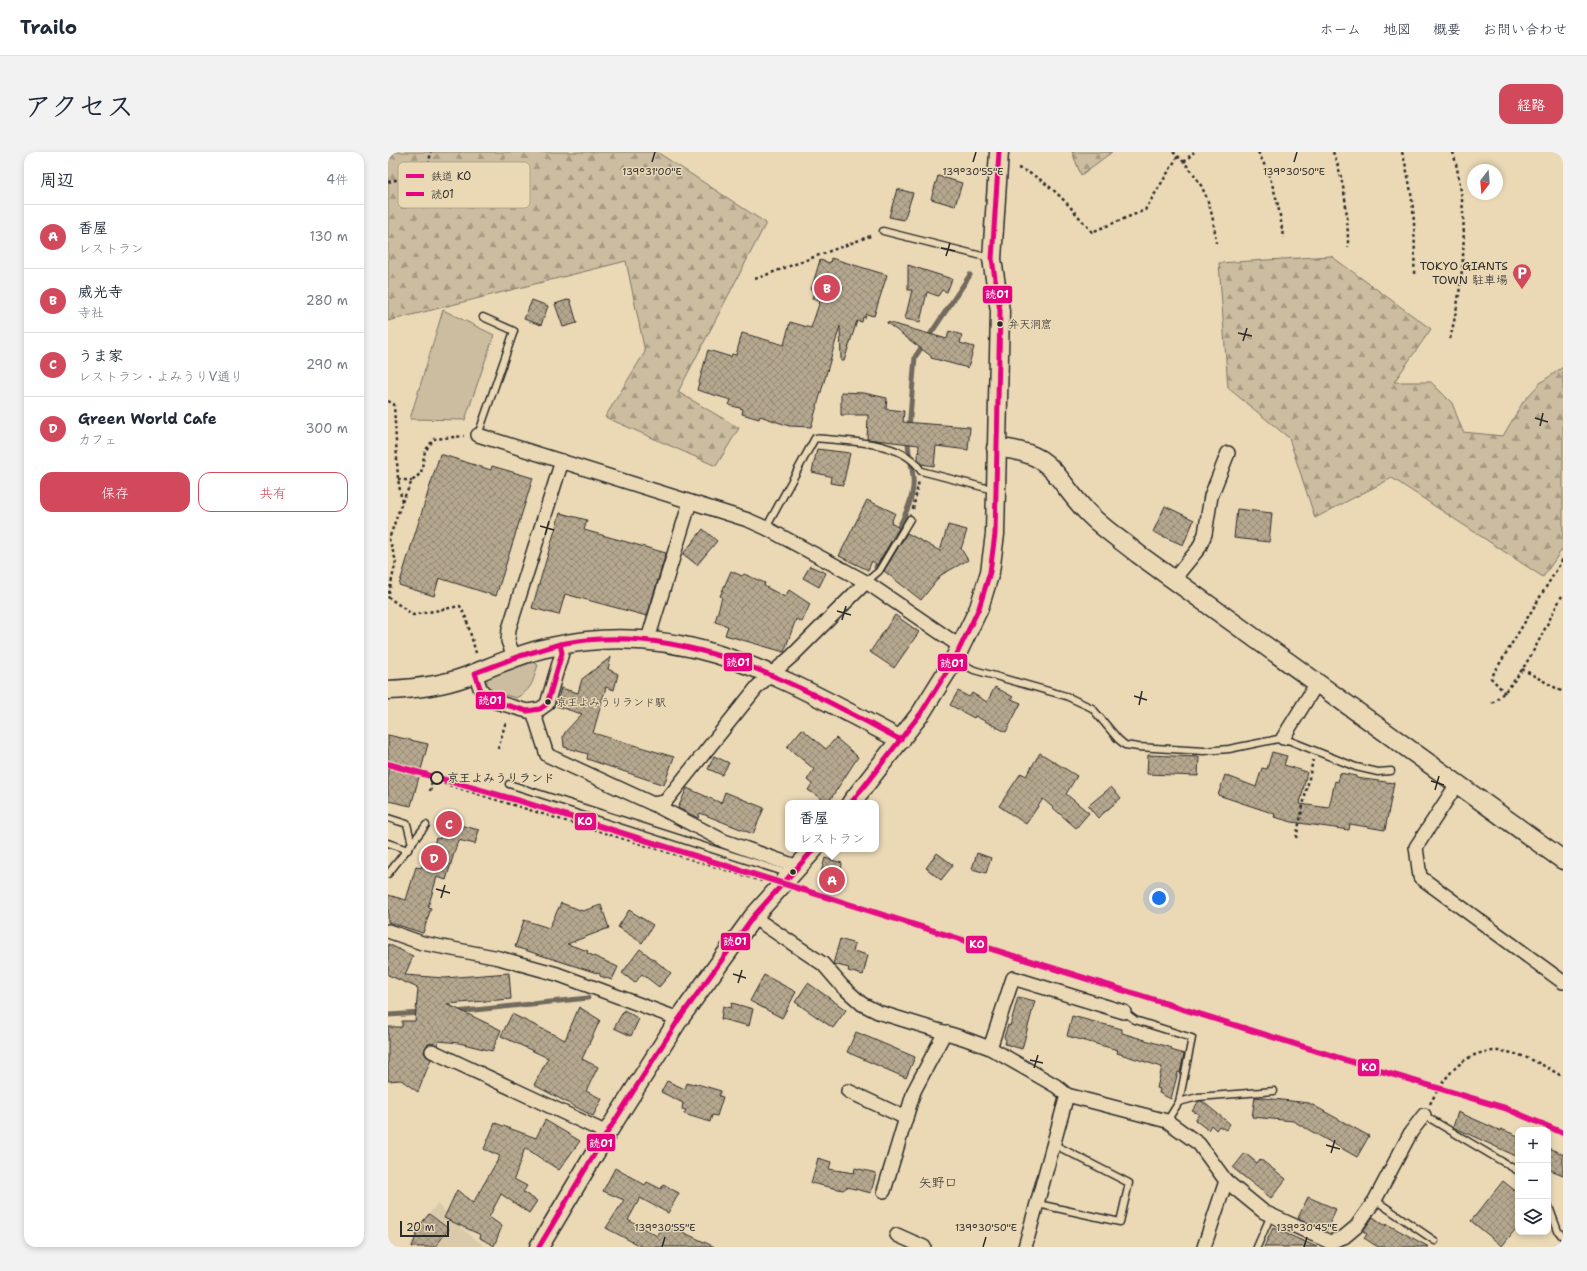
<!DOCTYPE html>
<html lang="ja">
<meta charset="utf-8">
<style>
body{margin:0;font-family:"Shantell Sans","Klee One",sans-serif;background:#f2f2f3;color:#1f2937}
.controls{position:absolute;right:12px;bottom:12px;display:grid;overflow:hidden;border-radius:8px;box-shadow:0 2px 6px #0003}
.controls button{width:36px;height:36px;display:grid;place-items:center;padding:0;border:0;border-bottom:1px solid #e0e1e3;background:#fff;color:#1f2937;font:20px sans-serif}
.compass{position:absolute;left:1079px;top:12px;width:36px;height:36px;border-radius:50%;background:#fff;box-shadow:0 2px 6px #0003;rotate:196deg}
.scale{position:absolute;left:12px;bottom:10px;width:49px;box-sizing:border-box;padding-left:4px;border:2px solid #2b2b2b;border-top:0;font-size:11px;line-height:14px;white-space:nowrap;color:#2b2b2b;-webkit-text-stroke:3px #ebd9b6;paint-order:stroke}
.you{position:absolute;left:771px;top:746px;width:14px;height:14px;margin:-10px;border:3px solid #fff;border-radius:50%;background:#1a73e8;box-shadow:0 0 0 6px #1a73e833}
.badge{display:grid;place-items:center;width:26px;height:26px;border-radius:50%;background:#d1495b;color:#fff;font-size:13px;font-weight:700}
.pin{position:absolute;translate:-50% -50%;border:2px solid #fff;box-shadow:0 1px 4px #0006}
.popup{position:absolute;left:397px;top:648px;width:94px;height:52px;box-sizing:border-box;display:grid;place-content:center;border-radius:8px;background:#fff;filter:drop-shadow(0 1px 3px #0005);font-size:13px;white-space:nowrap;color:#747a83}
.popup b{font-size:15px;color:#1f2937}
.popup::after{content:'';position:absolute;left:50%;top:100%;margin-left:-8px;border:8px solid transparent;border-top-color:#fff}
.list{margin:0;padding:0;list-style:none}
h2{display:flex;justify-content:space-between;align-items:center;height:52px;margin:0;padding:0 16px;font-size:17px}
h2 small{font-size:13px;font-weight:400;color:#747a83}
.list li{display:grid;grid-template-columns:26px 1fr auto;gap:12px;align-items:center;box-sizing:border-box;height:64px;padding:0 16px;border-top:1px solid #e0e1e3}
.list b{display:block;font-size:15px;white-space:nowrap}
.list p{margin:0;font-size:13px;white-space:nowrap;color:#747a83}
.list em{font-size:13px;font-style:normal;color:#747a83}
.actions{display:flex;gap:8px;padding:12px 16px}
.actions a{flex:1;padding:9px 0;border:1px solid #d1495b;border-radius:12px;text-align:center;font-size:14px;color:#d1495b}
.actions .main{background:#d1495b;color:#fff}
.icon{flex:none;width:22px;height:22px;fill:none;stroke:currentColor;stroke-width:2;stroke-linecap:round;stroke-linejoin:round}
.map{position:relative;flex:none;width:1175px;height:1095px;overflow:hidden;border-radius:12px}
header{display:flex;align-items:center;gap:24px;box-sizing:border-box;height:56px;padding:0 20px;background:#fff;border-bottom:1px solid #e0e1e3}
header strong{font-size:19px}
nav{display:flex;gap:22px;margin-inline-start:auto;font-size:14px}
.intro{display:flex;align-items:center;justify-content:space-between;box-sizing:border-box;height:96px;padding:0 24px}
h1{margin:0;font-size:28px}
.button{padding:10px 18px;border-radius:12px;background:#d1495b;color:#fff;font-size:14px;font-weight:700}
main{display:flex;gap:24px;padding:0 24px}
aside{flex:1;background:#fff;border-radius:12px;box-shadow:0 2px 6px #0003}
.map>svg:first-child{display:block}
.built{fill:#dbcaaa}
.green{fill:#ccbda0;stroke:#7c7466}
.forest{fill:url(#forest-firs);stroke:#7c7466}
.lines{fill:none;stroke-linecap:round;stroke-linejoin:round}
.stream{stroke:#716a5d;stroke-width:5}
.building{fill:url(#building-cross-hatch);stroke:#2b2b2b}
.lane-casing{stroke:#2b2b2b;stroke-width:9}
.street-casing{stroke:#2b2b2b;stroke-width:16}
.secondary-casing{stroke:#2b2b2b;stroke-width:21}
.path{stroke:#2b2b2b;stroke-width:2.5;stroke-dasharray:3 3;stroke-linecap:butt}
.lane{stroke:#ebd9b6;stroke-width:6}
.street{stroke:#ebd9b6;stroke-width:13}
.secondary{stroke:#ebd9b6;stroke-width:18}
.bus-1-casing{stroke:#ebd9b6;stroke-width:8}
.bus-1{stroke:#e5007d;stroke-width:5}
.rail-1-casing{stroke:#ebd9b6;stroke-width:9}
.rail-1{stroke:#e50b84;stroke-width:6}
.ticks{fill:none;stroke:#2b2b2b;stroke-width:1.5}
.bus-dot{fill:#2b2b2b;stroke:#ebd9b6;stroke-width:1.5}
.stop-dot{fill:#ebd9b6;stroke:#2b2b2b;stroke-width:2}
.labels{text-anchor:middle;stroke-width:3;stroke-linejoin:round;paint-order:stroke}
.bus-label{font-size:11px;fill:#2b2b2b;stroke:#ebd9b6;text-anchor:start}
.poi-label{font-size:12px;fill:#2b2b2b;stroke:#ebd9b6;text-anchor:end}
.stop-label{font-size:12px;font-weight:bold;fill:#2b2b2b;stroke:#ebd9b6;text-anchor:start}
.neighbourhood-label{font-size:13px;fill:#2b2b2b;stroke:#ebd9b6}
.key{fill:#ebd9b6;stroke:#b1a58c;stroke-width:1}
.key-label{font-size:11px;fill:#2b2b2b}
.ticks-label{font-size:10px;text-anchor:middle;fill:#2b2b2b;stroke:#ebd9b6;stroke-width:3;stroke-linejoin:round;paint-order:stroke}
.line-badge{stroke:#ebd9b6;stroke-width:1.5}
.badge-label{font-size:11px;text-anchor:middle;font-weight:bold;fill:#fff}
</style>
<header>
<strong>Trailo</strong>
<nav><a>ホーム</a><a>地図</a><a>概要</a><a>お問い合わせ</a></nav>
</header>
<div class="intro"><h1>アクセス</h1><a class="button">経路</a></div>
<main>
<aside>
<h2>周辺<small>4件</small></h2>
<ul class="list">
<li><span class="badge">A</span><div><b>香屋</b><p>レストラン</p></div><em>130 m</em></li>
<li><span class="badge">B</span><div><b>威光寺</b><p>寺社</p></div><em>280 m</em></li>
<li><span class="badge">C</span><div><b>うま家</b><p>レストラン · よみうりV通り</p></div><em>290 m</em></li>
<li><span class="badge">D</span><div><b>Green World Cafe</b><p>カフェ</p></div><em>300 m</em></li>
</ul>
<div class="actions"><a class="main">保存</a><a>共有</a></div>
</aside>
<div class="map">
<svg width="1175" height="1095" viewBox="0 0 1175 1095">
<defs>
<pattern id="forest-firs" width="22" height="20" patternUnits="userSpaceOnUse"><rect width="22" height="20" fill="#ccbda0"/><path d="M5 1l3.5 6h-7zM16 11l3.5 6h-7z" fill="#a69a83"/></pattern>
<pattern id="building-cross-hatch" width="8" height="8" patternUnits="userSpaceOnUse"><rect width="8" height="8" fill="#b6a88f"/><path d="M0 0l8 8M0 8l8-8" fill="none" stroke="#948975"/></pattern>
</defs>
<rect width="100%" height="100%" fill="#ebd9b6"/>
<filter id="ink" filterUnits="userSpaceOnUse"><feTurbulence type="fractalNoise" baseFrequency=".025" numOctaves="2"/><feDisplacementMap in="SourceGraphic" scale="8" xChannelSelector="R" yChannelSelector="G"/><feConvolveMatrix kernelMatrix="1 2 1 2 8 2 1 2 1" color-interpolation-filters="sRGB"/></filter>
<g filter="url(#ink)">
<!-- built -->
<polygon class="built" points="49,1052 73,1074 72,1075 98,1095 22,1095 32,1073"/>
<!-- green -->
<g class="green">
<polygon points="55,158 106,183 77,268 22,267"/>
<path d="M 145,510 L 150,513 C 144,530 145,537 128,546 C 119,543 93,540 100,526 Z"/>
</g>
<!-- forest -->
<g class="forest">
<polygon points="0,0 269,0 378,71 290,240 351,276 328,314 217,265 257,200 238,109 0,169"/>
<polygon points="684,0 724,0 693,23"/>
<polygon points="943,104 1043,177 1006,230 1043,230 1064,251 1075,280 1115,284 1135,250 1152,231 1175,215 1175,396 1155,425 1004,326 927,366 901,286 840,236 831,111"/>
</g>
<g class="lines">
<!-- stream -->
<g class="stream">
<polyline points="521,277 527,205 582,123"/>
<path d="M 508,380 C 517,364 527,344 525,325 C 524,311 519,299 520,285"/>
<polyline points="488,415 502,391"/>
<polyline points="68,860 200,846"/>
<polyline points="0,863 34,861"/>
</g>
</g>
<!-- building -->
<g class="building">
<polygon points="550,24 574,31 567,54 543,47"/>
<polygon points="509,37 525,41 516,68 501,65"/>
<polygon points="443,106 499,123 486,164 478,162 477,166 475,165 474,170 469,169 456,209 453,209 452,174 423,275 401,274 372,264 371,267 354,262 355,257 341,253 343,248 309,238 320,198 343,205 344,202 348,203 354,181 396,193 402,170 423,176 432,149 424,147 426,139 423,138 432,108 442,111"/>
<polygon points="520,113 564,127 559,140 554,138 550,144 539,140 532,170 517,167 524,138 520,138"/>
<polygon points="182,147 189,171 175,175 167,152"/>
<polygon points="144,148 160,154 153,173 136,167"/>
<polygon points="499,170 559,187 561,179 574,183 572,191 586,195 580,216 543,206 543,204 499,171"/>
<polygon points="453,240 476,241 499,246 498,257 516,259 515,270 582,275 580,298 548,294 546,314 533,312 530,307 531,293 479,287 480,263 453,263"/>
<polygon points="429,297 462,301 455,333 442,331 443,325 441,324 424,320"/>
<polygon points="52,302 103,318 104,314 145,326 108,444 51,426 46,444 11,433"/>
<polygon points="479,348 507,361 503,371 511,376 489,413 484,409 480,418 451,404"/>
<polygon points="777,354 806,368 795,393 765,380"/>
<polygon points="849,357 884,361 881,390 846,386"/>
<polygon points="172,361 199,368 196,378 278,401 259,464 177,442 171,463 144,456"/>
<polygon points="560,373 579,378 573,397 580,408 553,423 533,448 496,419 519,381 552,399"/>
<polygon points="315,377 329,389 309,413 295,402"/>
<polygon points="422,414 438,421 431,435 415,426"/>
<polygon points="343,419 354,424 356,422 377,431 376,434 397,445 401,438 422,452 414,470 408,467 396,500 337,483 340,474 327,470 334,445 332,444"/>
<polygon points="507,463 531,480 506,516 482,500"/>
<polygon points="223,505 220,517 230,522 226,538 218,535 205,581 286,605 276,633 199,607 200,602 176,595 175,584 178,579 194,562 168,554 173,536 190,541 194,527"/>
<polygon points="607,535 625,545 623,547 633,551 618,580 587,564 586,566 562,553 570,539 581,545 584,541 599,550"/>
<polygon points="414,577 438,597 448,586 470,605 440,651 420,638 424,632 419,628 426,617 399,595"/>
<polygon points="0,583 40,592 23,654 0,649"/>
<polygon points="884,600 899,604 896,613 919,620 912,652 941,656 947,629 950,630 952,621 968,624 968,626 1006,631 997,678 962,672 961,678 904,670 886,665 887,662 830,643 837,623 868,635 874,616 879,617"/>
<polygon points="652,601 689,624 678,642 701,661 688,676 655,647 638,672 611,654 633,621 638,624"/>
<polygon points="760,603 811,605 810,624 759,622"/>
<polygon points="326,604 341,611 334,623 320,617"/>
<polygon points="723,635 733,646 710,666 700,654"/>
<polygon points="299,636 333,651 337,640 376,656 365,682 312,661 310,666 290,656"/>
<polygon points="57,669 91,678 87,692 70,688 58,728 49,725 40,755 43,756 35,781 0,770 0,743 18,748 28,715 33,716 37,706 41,707 48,686 52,687"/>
<polygon points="549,701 565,713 553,728 538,716"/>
<polygon points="589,701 603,706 598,721 584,717"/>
<polygon points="437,706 454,711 451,739 430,731"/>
<polygon points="173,751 195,759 213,753 221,776 179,792 200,799 199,801 230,815 224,828 212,824 212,822 127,795 136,768 161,776"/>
<polygon points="241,758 265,773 254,791 230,775"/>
<polygon points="452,787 467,792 465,799 480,803 475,823 460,819 461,816 445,812"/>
<polygon points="0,792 25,804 17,823 56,826 121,821 123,847 59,852 113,878 104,899 71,891 51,889 49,893 40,892 36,900 38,904 43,907 30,940 13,928 0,929 0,875 14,875 14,869 27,869 30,836 0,823"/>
<polygon points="252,797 283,821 271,835 254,822 247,831 234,821"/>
<polygon points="376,823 408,840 394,866 362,849"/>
<polygon points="420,831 458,858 445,876 407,850"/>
<polygon points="630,845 647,849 634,897 617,892 618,888 616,885 620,873 622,874"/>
<polygon points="344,851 365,857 361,874 333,867 335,854 343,856"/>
<polygon points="191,855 212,868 194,907 210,915 198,939 214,947 205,964 146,933 160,906 113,884 124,862 177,888"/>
<polygon points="236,858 251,867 243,884 226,876"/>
<polygon points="684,864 734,877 734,881 784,896 783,898 796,902 792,921 790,920 783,947 771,941 772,937 769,936 774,915 729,901 730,898 679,884"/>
<polygon points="468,880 527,905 518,926 459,900"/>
<polygon points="279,929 297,937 299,931 305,933 306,931 333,939 331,944 335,945 329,964 324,963 322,970 296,962 298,958 294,957 295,951 273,940"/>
<polygon points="867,945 921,951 981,984 969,1005 905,969 864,965"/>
<polygon points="811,949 814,949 842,972 838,978 831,974 828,978 823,973 820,978 807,968 811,962 804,959"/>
<polygon points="1070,960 1113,979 1113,977 1130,984 1130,1005 1065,975"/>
<polygon points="157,968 192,989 171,1018 137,996 126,1027 139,1034 135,1040 149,1049 141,1061 113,1042 101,1065 114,1074 106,1094 92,1086 93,1083 56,1066 69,1038 85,1051 112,1004 96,997 107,971 148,986"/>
<polygon points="1160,996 1175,1002 1175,1023 1160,1017"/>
<polygon points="857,1001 869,1011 872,1007 898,1027 883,1046 845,1016"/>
<polygon points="430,1006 443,1010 441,1017 466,1021 467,1016 488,1021 483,1041 459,1035 455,1038 423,1031"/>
<polygon points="227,1016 257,1033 259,1030 273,1037 275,1033 291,1041 280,1061 252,1046 240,1068 269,1084 277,1072 327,1095 254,1095 218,1076 236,1048 215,1039"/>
<polygon points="1115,1029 1130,1041 1130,1074 1114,1094 1083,1069"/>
<polygon points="920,1045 948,1057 938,1079 910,1066"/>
<polygon points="41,1062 61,1077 47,1095 24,1095 32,1073"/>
<polygon points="985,1065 998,1074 999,1072 1041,1095 990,1095 976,1086 979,1082 975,1079"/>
<polygon points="885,1076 929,1095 876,1095"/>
</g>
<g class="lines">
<!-- lane casing -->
<g class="lane-casing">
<g id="lane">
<polyline points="495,79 602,106"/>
<polyline points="90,283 126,179 95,165"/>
<path d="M 378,376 L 427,286 C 459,290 516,288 533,319 L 606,338"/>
<polyline points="478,430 491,419 522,367"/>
<polyline points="567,508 586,518 678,544 704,556 730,587 737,593 750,595 816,599 841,597 895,586 968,615 990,620 1003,619"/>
<polyline points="121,632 402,722"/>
<polyline points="0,666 19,672 24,692"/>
<polyline points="0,691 20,698"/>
<polyline points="0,722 38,673"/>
<polyline points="736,860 747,868 804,886 791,950 779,969"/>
<polyline points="791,950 810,945 886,939"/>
<polyline points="1036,963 1130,1019"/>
<polyline points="987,1048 1047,1089"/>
<polyline points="650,1052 732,1070 741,1031 665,992"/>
<polyline points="1160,1052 1170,1079 1175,1085"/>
<polyline points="869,1095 883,1063"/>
</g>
</g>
<!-- street casing -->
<g class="street-casing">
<g id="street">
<polyline points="90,283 360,368 378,376 478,430 573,495"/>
<polyline points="786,427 811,396 817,382 823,344 840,301"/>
<polyline points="260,487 302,350"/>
<polyline points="126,505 120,489 121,477 174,309"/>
<polyline points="87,521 92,536 101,548 139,559 152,557 159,552 174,501 172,492"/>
<polyline points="145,559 159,603 265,652 336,689 410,715"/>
<polyline points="895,586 929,531"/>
<polyline points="1069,632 1028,695 1032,725 1175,830"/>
<polyline points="265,652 277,650 370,534 404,504 478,430"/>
<polyline points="365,765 435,812 454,834 474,852 490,860 575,886 602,896 668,934 679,943 779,969 811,992 838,1029 876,1060 942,1090 956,1085 968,1075 987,1048 1023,980 1036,963"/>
<polyline points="0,779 34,791 111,806 169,822 291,867"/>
<polyline points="602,896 625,826 736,860"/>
<polyline points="44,899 219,981"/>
<polyline points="460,939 518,966"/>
<polyline points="496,1039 526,939 557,880"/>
<polyline points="509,1083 536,1095"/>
<polyline points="637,1095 679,943"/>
<polyline points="816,1095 838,1029"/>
</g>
</g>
<!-- secondary casing -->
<g class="secondary-casing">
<g id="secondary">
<path d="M 608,296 C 666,299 665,325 699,360 C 714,376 733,388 750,402 L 1175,708"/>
<path d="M 0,538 C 26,537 52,534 77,525 C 106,514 133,501 163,495 C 297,464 399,529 513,588"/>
<polyline points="463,651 533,561 566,508 591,456 602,420 607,382 612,159 604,107 611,0"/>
<polyline points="151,1095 219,981 291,867 365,765 426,697"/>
</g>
</g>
<!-- path -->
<g class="path">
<path d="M 785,0 C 815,25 825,54 828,91"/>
<path d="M 870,0 C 885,28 892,55 895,86"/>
<path d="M 945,0 C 957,30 960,63 960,95"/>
<path d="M 1014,0 C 1026,41 1028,80 1026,122"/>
<polyline points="796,10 806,0"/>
<path d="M 630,16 C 662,28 682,55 704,80 L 757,58 L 790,4"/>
<polyline points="0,30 39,20 43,0"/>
<polyline points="367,127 485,83"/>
<path d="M 1062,187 C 1077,125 1082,62 1065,0"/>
<polyline points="0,249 6,252 10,327 14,350 1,387 8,409 0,445 25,463 72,454 78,466 88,501"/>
<polyline points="10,327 24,329"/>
<polyline points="14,350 24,329 33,321 37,299 46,287 76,284"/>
<polyline points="525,357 531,329"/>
<polyline points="1134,517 1175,540"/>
<polyline points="1117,541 1103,526 1175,407"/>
<path d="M 1104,551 C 1138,525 1154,479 1175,442"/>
<polyline points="110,597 118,569"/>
<polyline points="44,628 374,729"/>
<polyline points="42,639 46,620"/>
<polyline points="908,686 925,608"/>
<path d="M 1042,952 C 1076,885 1117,888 1175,925"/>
</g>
<!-- lane -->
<use href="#lane" class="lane"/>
<!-- street -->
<use href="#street" class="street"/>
<!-- secondary -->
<use href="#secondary" class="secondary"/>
<!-- bus-1 casing -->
<g class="bus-1-casing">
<g id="bus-1">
<polygon points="172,492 174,501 159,552 152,557 139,559 101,548 92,536 87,521 132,504"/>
<path d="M 172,492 C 295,467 409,533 513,588"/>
<polyline points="463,651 533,561 566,508 591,456 602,420 607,382 612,159 604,107 611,0"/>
<polyline points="151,1095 219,981 291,867 365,765 426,697"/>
</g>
</g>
<!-- bus-1 -->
<use href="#bus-1" class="bus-1"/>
<!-- rail-1 casing -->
<g class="rail-1-casing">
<polyline id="rail-1" points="0,612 132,649 996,920 1117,956 1175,981"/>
</g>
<!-- rail-1 -->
<use href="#rail-1" class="rail-1"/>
</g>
</g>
<!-- ticks -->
<path class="ticks" d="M 264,10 L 267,0M 585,10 L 588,0M 906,10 L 909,0M 553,96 L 567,99M 558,104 L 562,91M 850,181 L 864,184M 855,189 L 859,176M 1147,266 L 1160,270M 1152,274 L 1155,261M 152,374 L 166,378M 157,383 L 161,369M 449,459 L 463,463M 454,468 L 458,454M 746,544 L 759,548M 751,553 L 754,539M 1043,629 L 1056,633M 1047,638 L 1051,624M 48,737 L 62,741M 53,746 L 57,733M 345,822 L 358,826M 350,831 L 354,818M 642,908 L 655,911M 646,916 L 650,903M 938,993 L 952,997M 943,1001 L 947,988M 274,1095 L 277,1085M 595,1095 L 598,1085M 916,1095 L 919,1085"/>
<!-- icons -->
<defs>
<g id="parking-pin" transform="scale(1)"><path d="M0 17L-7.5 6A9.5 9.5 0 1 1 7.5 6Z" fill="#d1495b" stroke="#ebd9b6"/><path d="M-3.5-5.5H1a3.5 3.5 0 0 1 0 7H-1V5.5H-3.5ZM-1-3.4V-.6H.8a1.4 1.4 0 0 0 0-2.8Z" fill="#fff"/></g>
</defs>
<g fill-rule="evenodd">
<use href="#parking-pin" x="1134" y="121"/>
</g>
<!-- markers -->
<g class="bus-dot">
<circle cx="612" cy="172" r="3.5"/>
<circle cx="160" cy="550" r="3.5"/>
<circle cx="405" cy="720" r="3.5"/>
</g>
<circle class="stop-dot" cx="49" cy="626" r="6"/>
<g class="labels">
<!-- bus labels -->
<g class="bus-label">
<text x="620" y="176">弁天洞窟</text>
<text x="168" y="554">京王よみうりランド駅</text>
</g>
<!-- poi labels -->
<g class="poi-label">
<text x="1120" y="118">TOKYO GIANTS<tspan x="1120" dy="14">TOWN 駐車場</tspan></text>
</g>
<!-- stop labels -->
<g class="stop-label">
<text x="59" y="630">京王よみうりランド</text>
</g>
<!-- neighbourhood labels -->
<g class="neighbourhood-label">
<text x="550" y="1035">矢野口</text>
</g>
</g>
<!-- legend -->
<rect x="10" y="10" width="132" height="46" rx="6" class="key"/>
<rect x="18" y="22" width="18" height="4" fill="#e50b84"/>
<rect x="18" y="40" width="18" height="4" fill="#e5007d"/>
<g class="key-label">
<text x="43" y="28">鉄道 KO</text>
<text x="43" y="46">読01</text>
</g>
<g class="ticks-label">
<text x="264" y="23">139°31'00"E</text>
<text x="585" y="23">139°30'55"E</text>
<text x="906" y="23">139°30'50"E</text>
<text x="277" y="1079">139°30'55"E</text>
<text x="598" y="1079">139°30'50"E</text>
<text x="919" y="1079">139°30'45"E</text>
</g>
<g class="line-badge">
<rect x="594" y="133" width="31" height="19" rx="4" fill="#e5007d"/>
<rect x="335" y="500" width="30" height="20" rx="4" fill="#e5007d"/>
<rect x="549" y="501" width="31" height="19" rx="4" fill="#e5007d"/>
<rect x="87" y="539" width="31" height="19" rx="4" fill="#e5007d"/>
<rect x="186" y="660" width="23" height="19" rx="4" fill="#e50b84"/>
<rect x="332" y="780" width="31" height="19" rx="4" fill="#e5007d"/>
<rect x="577" y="783" width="23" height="19" rx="4" fill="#e50b84"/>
<rect x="969" y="906" width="23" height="19" rx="4" fill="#e50b84"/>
<rect x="198" y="981" width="30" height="19" rx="4" fill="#e5007d"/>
</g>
<g class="badge-label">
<text x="609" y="146">読01</text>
<text x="350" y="514">読01</text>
<text x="564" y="515">読01</text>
<text x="102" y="552">読01</text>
<text x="197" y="673">KO</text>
<text x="347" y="793">読01</text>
<text x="589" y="796">KO</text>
<text x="981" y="919">KO</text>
<text x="213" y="995">読01</text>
</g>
</svg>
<div class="controls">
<button>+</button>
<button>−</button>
<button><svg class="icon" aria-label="layers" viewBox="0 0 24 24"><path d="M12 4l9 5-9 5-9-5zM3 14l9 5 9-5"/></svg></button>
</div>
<svg class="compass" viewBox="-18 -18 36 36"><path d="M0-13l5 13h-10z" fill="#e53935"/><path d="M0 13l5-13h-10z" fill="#747a83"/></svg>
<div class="scale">20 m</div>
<div class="you"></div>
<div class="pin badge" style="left:444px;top:728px">A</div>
<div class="popup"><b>香屋</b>レストラン</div>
<div class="pin badge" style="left:439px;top:136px">B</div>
<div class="pin badge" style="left:61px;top:672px">C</div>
<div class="pin badge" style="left:46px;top:706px">D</div>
</div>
</main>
